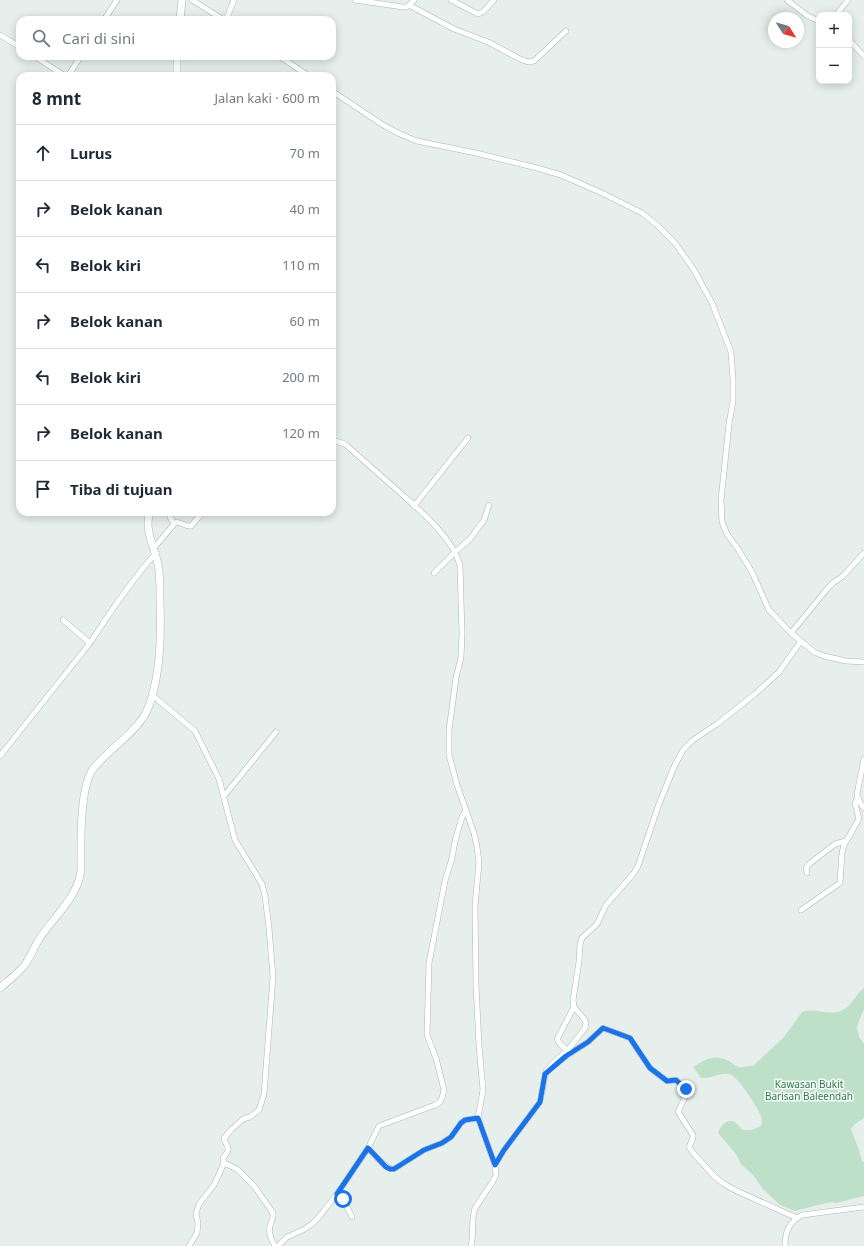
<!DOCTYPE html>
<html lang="id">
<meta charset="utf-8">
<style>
body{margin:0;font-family:"Noto Sans",sans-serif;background:#f2f2f3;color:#1f2937}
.controls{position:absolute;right:12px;top:12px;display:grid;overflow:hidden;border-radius:8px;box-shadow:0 2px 10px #0003}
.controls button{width:36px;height:36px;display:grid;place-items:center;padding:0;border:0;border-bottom:1px solid #e0e1e3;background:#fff;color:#1f2937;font:20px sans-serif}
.compass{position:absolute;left:768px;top:12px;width:36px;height:36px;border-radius:50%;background:#fff;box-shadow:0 2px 10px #0003;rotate:127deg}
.stop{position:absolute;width:12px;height:12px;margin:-9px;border:3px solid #1a73e8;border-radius:50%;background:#fff}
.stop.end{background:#1a73e8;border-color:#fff;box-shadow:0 1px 4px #0008}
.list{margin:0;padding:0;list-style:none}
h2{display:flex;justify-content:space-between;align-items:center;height:52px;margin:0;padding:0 16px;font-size:17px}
h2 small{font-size:13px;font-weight:400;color:#747a83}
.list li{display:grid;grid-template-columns:26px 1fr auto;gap:12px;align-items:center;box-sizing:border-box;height:56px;padding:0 16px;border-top:1px solid #e0e1e3}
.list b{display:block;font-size:15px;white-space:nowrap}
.list em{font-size:13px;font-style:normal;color:#747a83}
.icon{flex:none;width:22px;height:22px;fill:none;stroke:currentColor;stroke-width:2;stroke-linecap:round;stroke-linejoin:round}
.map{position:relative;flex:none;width:864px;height:1246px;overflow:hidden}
.search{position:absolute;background:#fff;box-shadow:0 2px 10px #0003;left:16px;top:16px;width:320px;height:44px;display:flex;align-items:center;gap:10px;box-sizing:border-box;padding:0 14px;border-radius:12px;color:#747a83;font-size:15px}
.panel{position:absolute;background:#fff;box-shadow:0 2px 10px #0003;left:16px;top:72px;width:320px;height:444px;border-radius:12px}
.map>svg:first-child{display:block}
.green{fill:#bfe0c8}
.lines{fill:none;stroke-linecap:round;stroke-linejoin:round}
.street-casing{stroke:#a8b8b2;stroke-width:6}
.secondary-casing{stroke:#a4bbb3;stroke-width:8}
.street{stroke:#fff;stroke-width:5}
.secondary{stroke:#fff;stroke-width:7}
.route{stroke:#1a73e8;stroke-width:5}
.labels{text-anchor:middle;stroke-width:3;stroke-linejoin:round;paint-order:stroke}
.park-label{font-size:10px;fill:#2d7a4b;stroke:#f7fbf9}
</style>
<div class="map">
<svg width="864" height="1246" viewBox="0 0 864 1246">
<rect width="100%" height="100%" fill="#e6efeb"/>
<!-- green -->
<path class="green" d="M 864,988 L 864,1009 L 859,1021 L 857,1027 L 859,1037 L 864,1044 L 864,1118 L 855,1124 L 851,1129 L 859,1150 L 862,1161 L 864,1162 L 864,1196 L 836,1203 L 830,1202 L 795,1211 L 780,1205 L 763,1189 L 753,1175 L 741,1164 L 736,1154 L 718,1133 C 722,1120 734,1116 741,1129 C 749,1132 754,1129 761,1126 C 762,1122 762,1119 761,1116 C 758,1108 737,1075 729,1074 C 720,1072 711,1079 701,1078 L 693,1067 C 705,1060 714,1053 729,1061 C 732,1063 736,1067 740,1067 C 745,1068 748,1065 753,1066 L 784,1037 L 802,1012 C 815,1007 830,1017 843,1010 C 855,1003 855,994 864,988 Z"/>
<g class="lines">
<!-- street casing -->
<g class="street-casing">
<g id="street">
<polyline points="192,0 224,20"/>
<polyline points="355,0 403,7 407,7 414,0"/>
<polyline points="451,0 478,14 483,12 494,0"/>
<polyline points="787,0 808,16 819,21"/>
<polyline points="409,5 454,29 488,42 520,59 528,62 534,61 566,31"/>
<polyline points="836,15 848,0"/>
<polyline points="104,20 117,0"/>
<polyline points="226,20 234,0"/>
<polyline points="0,35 20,47"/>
<polyline points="849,40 864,56"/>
<polyline points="34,56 65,76"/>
<polyline points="279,56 309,76"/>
<polyline points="68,76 81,56"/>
<polyline points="332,91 383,125 400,134 417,141 476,153 537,168 561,175 602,193 642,213 658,226 675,243 694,270 712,303 731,352 733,380 733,401 729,424 721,500 722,522 727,534 738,549 752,572 769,610 791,633 814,652 824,656 846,661 864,662"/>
<path d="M 332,440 L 345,444 C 362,459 379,474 396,489 C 418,509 452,536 460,565 L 462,634 L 461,657 L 456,678 L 449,730 L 449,755 L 457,785 L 474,833 L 477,847 L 479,863 L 475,906 L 476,985 L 479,1046 L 483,1090 L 478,1118 L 495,1165 L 496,1175 L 493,1181 L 475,1208 C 471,1220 474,1234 471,1246"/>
<polyline points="414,506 468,438"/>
<polyline points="171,512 170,517 174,524"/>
<polyline points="154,548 174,524 177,522 188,526 191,526 203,512"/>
<polyline points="434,573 455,552 470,539 484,520 489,505"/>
<polyline points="63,620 90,643"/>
<polyline points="791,633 827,589 834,582 843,576 864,553"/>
<path d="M 152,695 L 195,731 L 219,779 L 235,840 L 262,884 L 265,896 L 269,928 L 273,977 L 264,1094 L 259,1110 L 250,1117 L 243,1119 L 232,1129 L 224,1138 C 224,1142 229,1146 228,1150 C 228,1153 224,1156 223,1158 L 224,1163 L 214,1185 L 199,1204 L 196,1213 L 198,1224 L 197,1233 L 189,1246"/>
<path d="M 0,756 L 90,643 C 110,612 131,581 156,553"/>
<polyline points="864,759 857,794 860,803 864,808"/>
<polyline points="224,796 276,732"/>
<polyline points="807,873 806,868 809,864 835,844 846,841"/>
<polyline points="801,910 840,883 842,853 844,845 859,819 855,803 858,797"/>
<polyline points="567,1050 560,1044 557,1039 574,1007"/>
<polyline points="553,1066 566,1056 588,1042 603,1028 630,1038 639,1052 650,1068 667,1081 676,1080 686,1089 686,1095 678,1112 693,1135 693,1138 689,1147 694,1154 714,1176 724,1184 737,1191 797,1218"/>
<path d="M 368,1148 C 374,1154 386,1170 394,1169 L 424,1150 L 442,1143 L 451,1137 L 461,1123 L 465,1120 L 478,1118"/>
<path d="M 224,1163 L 237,1169 L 254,1186 L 273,1213 C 274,1219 271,1221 270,1226 C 268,1233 272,1241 275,1246"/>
<polyline points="495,1165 504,1150 540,1102 546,1071 555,1061 568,1050 585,1028 586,1023 585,1020 574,1007 573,1000 579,962 580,944 582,938 597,924 606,905 634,873 638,866 659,804 674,767 683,750 693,740 717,724 755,694 779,672 801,641"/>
<polyline points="337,1194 343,1199 352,1217"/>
<polyline points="278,1246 287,1237 303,1230 312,1224 318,1218 337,1194 368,1148 379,1126 435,1105 440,1102 442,1098 444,1090 436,1058 427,1035 429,963 445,881 452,858 455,841 462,817 466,811"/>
<path d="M 785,1246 C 785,1232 789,1222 802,1215 L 864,1207"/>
</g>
</g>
<!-- secondary casing -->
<g class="secondary-casing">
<g id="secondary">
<polyline points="180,20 182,0"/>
<polyline points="177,56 177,76"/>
<path d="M 0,988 C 8,981 16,975 23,967 C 30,959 33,949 38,941 C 52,918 78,898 81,870 C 81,845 79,789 93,769 C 110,747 142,730 150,703 C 161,670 161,633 160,598 C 160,589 160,580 159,571 C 158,555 148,540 148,524 C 148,520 149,516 149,512"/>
</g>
</g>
<!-- street -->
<use href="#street" class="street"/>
<!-- secondary -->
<use href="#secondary" class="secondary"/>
</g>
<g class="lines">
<!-- route -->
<polyline class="route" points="343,1199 337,1194 368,1148 386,1167 390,1169 394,1169 424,1150 442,1143 451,1137 461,1123 465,1120 478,1118 495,1165 504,1150 540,1102 545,1074 566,1056 588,1042 603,1028 630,1038 650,1068 667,1081 676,1080 686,1089"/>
</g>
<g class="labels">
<!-- park labels -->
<g class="park-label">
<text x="809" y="1088">Kawasan Bukit<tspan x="809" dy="12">Barisan Baleendah</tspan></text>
</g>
</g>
</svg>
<div class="controls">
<button>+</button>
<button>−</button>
</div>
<svg class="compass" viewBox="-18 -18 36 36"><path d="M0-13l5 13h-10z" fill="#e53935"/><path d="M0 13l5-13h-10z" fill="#747a83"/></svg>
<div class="stop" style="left:343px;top:1199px"></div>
<div class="stop end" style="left:686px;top:1089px"></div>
<div class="search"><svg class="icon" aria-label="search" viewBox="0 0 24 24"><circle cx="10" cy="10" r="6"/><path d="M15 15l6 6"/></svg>Cari di sini</div>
<section class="panel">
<h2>8 mnt<small>Jalan kaki · 600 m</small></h2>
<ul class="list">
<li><svg class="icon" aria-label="ahead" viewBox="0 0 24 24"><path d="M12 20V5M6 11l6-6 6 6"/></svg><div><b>Lurus</b></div><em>70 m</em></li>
<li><svg class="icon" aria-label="right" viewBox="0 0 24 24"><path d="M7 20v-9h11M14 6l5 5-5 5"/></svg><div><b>Belok kanan</b></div><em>40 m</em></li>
<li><svg class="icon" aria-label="left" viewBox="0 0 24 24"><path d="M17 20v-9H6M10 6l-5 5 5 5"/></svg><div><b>Belok kiri</b></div><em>110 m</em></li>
<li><svg class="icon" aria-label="right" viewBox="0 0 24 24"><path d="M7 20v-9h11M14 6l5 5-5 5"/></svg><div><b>Belok kanan</b></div><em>60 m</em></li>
<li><svg class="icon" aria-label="left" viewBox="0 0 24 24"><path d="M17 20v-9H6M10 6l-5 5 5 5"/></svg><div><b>Belok kiri</b></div><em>200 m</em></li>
<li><svg class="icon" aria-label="right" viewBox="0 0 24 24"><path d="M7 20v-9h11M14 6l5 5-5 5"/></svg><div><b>Belok kanan</b></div><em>120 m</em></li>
<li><svg class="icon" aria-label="arrive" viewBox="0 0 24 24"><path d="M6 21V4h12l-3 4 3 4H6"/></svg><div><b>Tiba di tujuan</b></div></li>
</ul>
</section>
</div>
